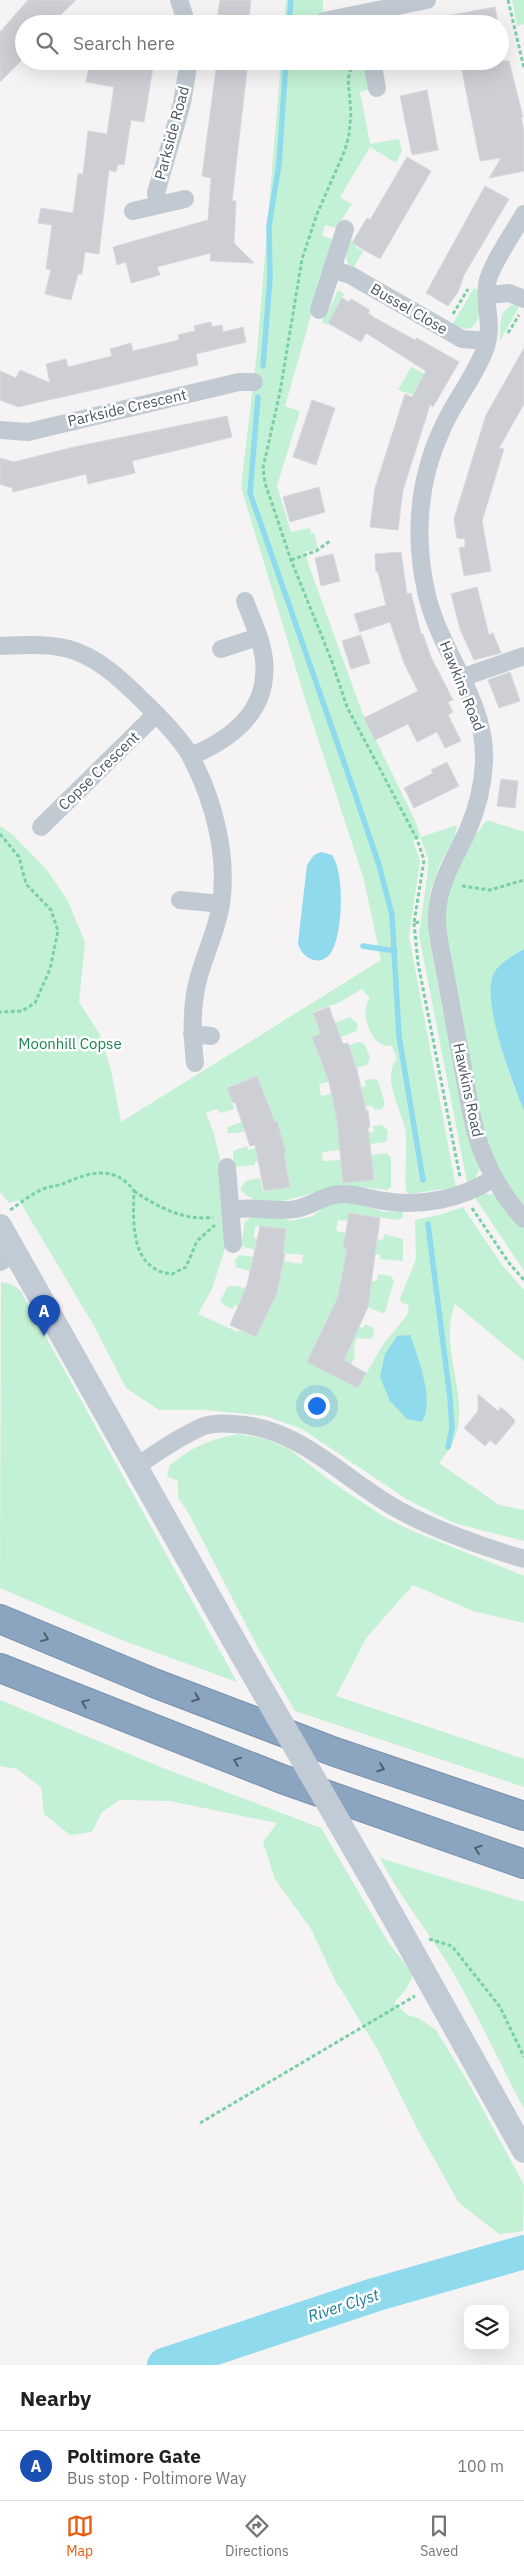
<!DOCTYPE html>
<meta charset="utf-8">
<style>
body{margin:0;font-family:"IBM Plex Sans",sans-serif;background:#f6f6f6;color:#202124}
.controls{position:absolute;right:15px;bottom:15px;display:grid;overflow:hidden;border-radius:10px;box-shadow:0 5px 20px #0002}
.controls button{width:45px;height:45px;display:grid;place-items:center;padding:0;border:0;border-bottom:1px solid #e0e0e0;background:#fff;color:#202124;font:25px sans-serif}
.you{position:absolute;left:316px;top:1405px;width:18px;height:18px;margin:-12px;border:4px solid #fff;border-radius:50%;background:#1a73e8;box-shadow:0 0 0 8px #1a73e833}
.badge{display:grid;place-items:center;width:32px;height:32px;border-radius:50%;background:#ea580c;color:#fff;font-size:16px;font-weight:700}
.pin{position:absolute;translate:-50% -41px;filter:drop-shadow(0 1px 2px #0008)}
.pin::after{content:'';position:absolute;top:26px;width:18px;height:15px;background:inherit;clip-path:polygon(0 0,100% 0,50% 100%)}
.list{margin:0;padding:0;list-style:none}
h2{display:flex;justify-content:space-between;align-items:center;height:65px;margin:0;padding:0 20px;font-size:21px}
h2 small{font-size:16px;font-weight:400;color:#757577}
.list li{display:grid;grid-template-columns:32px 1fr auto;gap:15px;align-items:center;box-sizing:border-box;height:70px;padding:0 20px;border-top:1px solid #e0e0e0}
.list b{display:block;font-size:19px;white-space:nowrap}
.list p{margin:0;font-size:16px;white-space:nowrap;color:#757577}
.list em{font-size:16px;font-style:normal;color:#757577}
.icon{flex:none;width:28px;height:28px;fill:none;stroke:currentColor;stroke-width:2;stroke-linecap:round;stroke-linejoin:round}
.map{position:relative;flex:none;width:524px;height:2365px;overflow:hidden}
.search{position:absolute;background:#fff;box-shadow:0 5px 20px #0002;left:15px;right:15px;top:15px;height:55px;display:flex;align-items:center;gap:12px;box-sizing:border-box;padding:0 18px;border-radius:28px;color:#757577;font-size:19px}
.sheet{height:135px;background:#fff}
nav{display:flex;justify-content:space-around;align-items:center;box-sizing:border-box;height:70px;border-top:1px solid #e0e0e0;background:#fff;font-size:14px;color:#757577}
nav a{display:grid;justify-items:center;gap:2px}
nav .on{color:#ea580c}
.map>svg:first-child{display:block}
.green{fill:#c3f1d5;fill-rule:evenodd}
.water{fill:#90daee}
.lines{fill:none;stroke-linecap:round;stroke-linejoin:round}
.stream{stroke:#90daee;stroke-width:5.5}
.river{stroke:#90daee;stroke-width:34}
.building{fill:#cdcfd5;stroke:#d7d9de}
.highway-casing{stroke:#7690ad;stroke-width:30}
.path{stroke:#7ad0a6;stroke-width:3;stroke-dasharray:4 2.5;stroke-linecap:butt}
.street{stroke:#c1cad2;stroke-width:18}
.secondary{stroke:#c1cbd6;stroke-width:24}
.highway{stroke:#8ba5c1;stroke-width:28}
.secondary-bridge{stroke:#c1cbd6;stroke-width:24}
.oneway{stroke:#505e6b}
.labels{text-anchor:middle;stroke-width:5;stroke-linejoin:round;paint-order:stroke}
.street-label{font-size:15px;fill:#4a5661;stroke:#fff}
.park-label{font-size:15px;fill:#17864f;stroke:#fff}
.water-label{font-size:16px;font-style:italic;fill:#0c7c9b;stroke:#fff}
</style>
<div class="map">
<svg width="524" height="2365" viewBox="0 0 524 2365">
<rect width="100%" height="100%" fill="#f5f3f3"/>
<!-- green -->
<g class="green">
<polygon points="286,0 323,0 323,24 284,24"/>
<polygon points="512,0 524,0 524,24 517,26"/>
<path d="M 281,61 L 365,61 L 372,89 L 360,92 L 370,144 L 399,139 L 402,151 L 396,163 L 370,147 L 340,197 L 352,204 L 336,228 L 325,225 L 322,236 L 333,239 L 285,406 L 300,411 L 277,486 L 291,532 L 310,528 L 311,534 L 314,533 L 318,549 L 305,552 L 308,563 L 362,712 L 414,818 L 421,837 L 457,825 L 455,836 L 440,864 L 430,893 L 429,937 L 443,1014 L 453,1038 L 480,1168 L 475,1179 L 467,1182 L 419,935 L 428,869 L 428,858 L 420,837 L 413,841 L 420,861 L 409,936 L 456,1187 L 410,1194 L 406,1191 C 404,1170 408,1150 405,1129 C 401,1107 381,1078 397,1059 L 392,1046 C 387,1046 381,1045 377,1041 C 367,1032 361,1009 370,998 L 362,989 L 340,1002 L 313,1012 L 319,1029 L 350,1017 L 358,1024 L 356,1031 L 339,1038 L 312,1037 L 324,1070 L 353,1059 L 349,1045 L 359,1042 L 364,1044 L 370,1057 L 368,1064 L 364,1066 L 327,1074 L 328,1082 L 319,1084 L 321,1096 L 331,1094 L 335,1108 L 364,1102 L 361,1087 L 366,1086 L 365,1080 L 374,1079 L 378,1081 L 385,1104 L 382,1109 L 374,1110 L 373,1106 L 363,1107 L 340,1150 L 322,1152 L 323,1161 L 341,1160 L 343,1183 L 374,1180 L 373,1167 L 367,1167 L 366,1156 L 386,1153 L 391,1157 L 391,1187 L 387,1190 C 370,1188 354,1186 337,1187 C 310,1189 265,1219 240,1189 L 246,1181 L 260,1178 L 263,1192 L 290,1187 L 286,1161 L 266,1164 L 264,1159 L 286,1152 L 277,1121 L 238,1133 L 227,1133 L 228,1127 L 271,1111 L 257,1076 L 227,1087 L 234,1109 L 221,1113 L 216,1109 L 206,1113 L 214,1134 L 222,1168 L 227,1242 L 212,1289 L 198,1314 L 238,1332 L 240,1330 L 256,1337 L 272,1304 L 245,1291 L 238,1306 L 235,1305 L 233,1309 L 223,1305 L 220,1301 L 228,1286 L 238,1286 L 248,1290 L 250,1271 L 236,1267 L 235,1260 L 240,1255 L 302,1264 L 303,1255 L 283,1253 L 285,1229 L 255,1226 L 254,1238 L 259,1239 L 258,1251 L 241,1246 L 245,1222 L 254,1215 L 278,1216 L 291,1221 L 313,1216 L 329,1203 L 348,1201 L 384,1212 L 403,1211 L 403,1217 L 398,1220 L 350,1213 L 348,1221 L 338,1220 L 336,1231 L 346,1233 L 343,1249 L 366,1253 L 365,1257 L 346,1254 L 339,1290 L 369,1296 L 372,1281 L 377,1281 L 378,1274 L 391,1276 L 394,1281 L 385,1312 L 382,1313 L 339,1295 L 326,1327 L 358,1326 L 363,1328 L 365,1324 L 373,1328 L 374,1336 L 370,1339 L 357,1338 L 354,1347 L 355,1357 L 343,1380 L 358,1388 L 382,1346 L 407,1315 L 409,1305 L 401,1302 L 400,1299 L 416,1259 L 415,1220 L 443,1214 L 463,1207 L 502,1265 L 524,1290 L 524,1361 L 455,1304 C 437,1351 474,1400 452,1444 C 449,1451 443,1457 439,1463 L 499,1505 L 524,1510 L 524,1541 L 454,1523 L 408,1500 L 302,1429 L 266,1416 L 206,1410 L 159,1410 L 126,1388 L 94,1326 L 19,1200 L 9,1203 L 0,1192 L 0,826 L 12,834 L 46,869 L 67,899 L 85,943 L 79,1002 L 99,1033 L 111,1070 L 121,1122 L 381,960 L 364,880 L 306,702 L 241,487 L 257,352 ZM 323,1332 L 333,1375 L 307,1362 Z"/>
<path d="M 349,240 L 356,242 L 355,247 L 363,251 L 353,269 C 343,261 347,251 349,240 Z"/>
<path d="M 474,288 L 478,291 C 479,304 484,324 467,329 L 452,325 Z"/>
<polygon points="338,290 344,294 327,325 322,322 325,311 328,312"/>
<path d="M 514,304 L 520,305 L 500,341 C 501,325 497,312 514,304 Z"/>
<polygon points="411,367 425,374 413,395 398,390"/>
<path d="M 487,820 L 524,832 L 524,949 L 510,957 L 492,992 L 497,1030 L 511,1080 L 524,1111 L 524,1208 C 509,1190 492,1164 485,1142 C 477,1119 475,1092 470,1068 C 461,1023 441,954 445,910 C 449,878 467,845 487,820 Z"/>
<polygon points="382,1125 388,1131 386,1142 370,1144 368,1132 374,1132 373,1126"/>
<polygon points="247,1146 248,1150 255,1148 259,1161 255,1162 255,1165 234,1167 233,1151"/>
<polygon points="483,1193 494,1195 524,1226 524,1271 474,1196"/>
<polygon points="384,1234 403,1239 403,1261 380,1259 381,1255 373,1254 376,1239 383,1240"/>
<polygon points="1,1282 11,1284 20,1290 237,1682 119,1639 0,1588"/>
<path d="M 238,1434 L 265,1439 L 289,1449 L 336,1485 L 386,1518 L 415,1532 L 524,1576 L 524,1623 L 473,1611 L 413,1585 L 367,1637 L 336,1696 L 524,1759 L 524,1787 L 295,1711 L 256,1644 L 188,1512 L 178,1498 L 178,1481 L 167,1476 L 170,1465 C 194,1446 208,1440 238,1434 Z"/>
<polygon points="0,1700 158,1766 321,1828 388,1942 413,1974 407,1988 394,2003 408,2015 418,2018 436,2030 468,2082 524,2185 523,2231 499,2234 459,2203 418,2130 378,2050 335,1980 311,1929 275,1879 263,1842 277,1823 170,1801 120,1800 102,1812 92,1832 70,1835 44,1814 41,1787 17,1769 0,1766"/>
<path d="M 380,1858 L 524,1902 L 524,2109 C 499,2061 476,2011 448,1964 C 426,1928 399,1896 380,1858 Z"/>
</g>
<!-- water -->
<g class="water">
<path d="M 321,852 L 332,855 C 345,873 343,937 330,954 C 318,968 301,957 298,943 L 307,865 L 314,855 Z"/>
<path d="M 524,949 L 524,1111 C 513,1085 480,998 494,973 C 500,962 514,955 524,949 Z"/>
<path d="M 410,1335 C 418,1356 435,1402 422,1422 L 407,1419 L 390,1401 L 380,1377 L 385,1354 L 397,1336 Z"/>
</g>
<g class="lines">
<!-- stream -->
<g class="stream">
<polyline points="289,24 291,0"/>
<polyline points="263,366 270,278 269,226 279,164 286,61"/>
<polyline points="258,397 250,493 354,791 379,865 392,915 399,1036 423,1180"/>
<polyline points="363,946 395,951"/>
<polyline points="428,1224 450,1398 452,1428 448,1447"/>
</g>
<!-- river -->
<polyline class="river" points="164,2365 374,2295 524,2252"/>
</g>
<!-- building -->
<g class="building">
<polygon points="28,0 76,0 51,24 24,24 24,58 0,82 0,32"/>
<polygon points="220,0 251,0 248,24 217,20"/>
<polygon points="495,7 498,24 447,24 446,16"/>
<polygon points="90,61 154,61 144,122 131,120 124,165 118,164 116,172 109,170 99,254 85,252 82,274 78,274 71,300 45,294 51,270 46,269 52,225 38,223 41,208 73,213 78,174 83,174 88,131 107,134 114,87 86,82"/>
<polygon points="217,61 248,61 232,201 236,201 234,243 254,263 210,261 211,253 157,267 160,275 131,283 126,262 117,265 113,247 208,220 211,178 202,176"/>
<polygon points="460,61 509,61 523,117 521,117 524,133 524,171 489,178 501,158 480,161"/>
<polygon points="427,90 438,150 412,155 400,96"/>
<polygon points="407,157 431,171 380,259 352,243 367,218 370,220"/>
<polygon points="485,186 509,199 464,275 458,292 448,306 426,293"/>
<polygon points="342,298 349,302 351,299 370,310 368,313 375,318 415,340 417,338 459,362 433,407 430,405 403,490 398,530 370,527 375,488 405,394 412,397 426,371 366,333 361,342 328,323"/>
<polygon points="211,322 212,327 222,325 223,332 243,327 246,342 196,354 198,365 119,384 18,407 0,400 0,371 16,378 20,370 50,383 46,364 66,359 68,367 112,356 110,349 131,343 133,351 179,340 178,335 195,331 194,326"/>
<polygon points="524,348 524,404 499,448 504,449 482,521 491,571 464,576 459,548 465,547 465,539 457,538 454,519 486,415"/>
<polygon points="312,400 335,408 316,465 293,457"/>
<polygon points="227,416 232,437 132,461 135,473 88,484 86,474 13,492 12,488 0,484 0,458 14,462 74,447"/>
<polygon points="319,487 325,512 290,522 283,497"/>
<polygon points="401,552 407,594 411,593 421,634 423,634 431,657 453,700 448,702 453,712 448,715 461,741 445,748 437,732 417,742 408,724 375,740 364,718 418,691 404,663 390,622 360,632 354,614 386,605 378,572 376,572 375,554"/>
<polygon points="333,554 340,581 321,586 315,558"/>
<polygon points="477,587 489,635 493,633 501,653 474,660 460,629 451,594"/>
<polygon points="361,635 370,663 351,669 342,641"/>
<polygon points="510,672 520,701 499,708 488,680"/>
<polygon points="447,762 459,786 414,808 404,788 433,773 431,770"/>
<polygon points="501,779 518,781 515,808 497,806"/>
<polygon points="329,1007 343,1044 348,1043 357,1070 366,1111 368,1110 370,1127 368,1128 374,1180 343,1183 337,1121 329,1082 312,1037 321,1034 313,1013"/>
<polygon points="257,1076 275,1122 277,1121 286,1152 284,1153 290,1187 264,1191 255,1145 250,1146 235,1102 233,1103 227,1088"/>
<polygon points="349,1213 380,1218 368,1307 344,1360 366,1373 358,1388 307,1362 338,1297 347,1249 343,1249"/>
<polygon points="260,1226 286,1229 283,1253 285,1254 277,1293 256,1337 230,1325 247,1285"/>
<polygon points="478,1394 498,1411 501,1407 514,1419 515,1422 496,1445 490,1440 485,1446 464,1428 478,1411"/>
</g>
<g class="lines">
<!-- highway casing -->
<g class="highway-casing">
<g id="highway">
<polyline points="0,1619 154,1683 335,1752 524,1816"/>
<polyline points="0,1668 282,1779 524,1864"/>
</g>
</g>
<!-- path -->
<g class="path">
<polyline points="508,0 524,68"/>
<polyline points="353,62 348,79 351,113 349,135 345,150 317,214 302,259 280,392 263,468 265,483 291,560 331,659 347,707 417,839 424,860 414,923 419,922"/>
<polyline points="453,314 468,289"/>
<polyline points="508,333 519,315"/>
<polyline points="291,560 316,551 330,541"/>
<polyline points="0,834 19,857 26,884 51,910 58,931 50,969 35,1003 22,1011 0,1012"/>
<polyline points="462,886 490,890 524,880"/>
<polyline points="414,923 418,963 460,1177"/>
<path d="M 134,1191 C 156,1206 185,1222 213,1217"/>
<polyline points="472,1208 509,1263 524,1280"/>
<path d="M 10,1210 C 21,1203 31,1194 43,1189 C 50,1186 58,1186 65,1183 C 89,1172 116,1165 134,1191 C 133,1222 130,1270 172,1274 L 186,1267 L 197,1241 L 215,1225"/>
<polyline points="429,1939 452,1946 500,2007 524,2057"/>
<polyline points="200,2123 415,1996"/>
</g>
<!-- street -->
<g class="street">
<polyline points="179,0 187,24"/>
<polyline points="324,21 427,0"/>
<polyline points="372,61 377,88"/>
<polyline points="159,205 156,193 182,103 189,61"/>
<polyline points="133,211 185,199"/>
<path d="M 524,214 C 515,230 488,269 487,285 C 484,308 494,325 485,349 C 475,377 454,401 442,429 C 418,480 414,537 426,591 C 438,650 487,700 484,762 C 483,785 477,809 468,830 C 457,854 442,877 438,904 C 435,922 439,940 442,957 C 448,987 453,1017 459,1047 C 466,1079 469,1115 480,1146 C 490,1173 504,1198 524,1219"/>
<polyline points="332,269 350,275 462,339 487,341"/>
<polyline points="487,295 509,293 524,299"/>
<polyline points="319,310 345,229"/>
<polyline points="0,430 28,432 239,382 254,382"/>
<path d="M 0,646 C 22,645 55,643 75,651 C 100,660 118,677 137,695 C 154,712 180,736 191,757 C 214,801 228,855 221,904 C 217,931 203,957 197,984 C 191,1010 192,1037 195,1063"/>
<polyline points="221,649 258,637"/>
<polyline points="461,678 524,656"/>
<path d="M 191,756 C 232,739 269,711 264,660 C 262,640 252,620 245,601"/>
<polyline points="41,827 156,714"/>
<polyline points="180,900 221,904"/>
<polyline points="192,1034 211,1036"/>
<polyline points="227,1167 233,1244"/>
<path d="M 231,1210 C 253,1205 274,1213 296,1209 C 312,1206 325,1194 342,1194 C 357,1194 370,1199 384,1201 C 421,1207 462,1199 494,1178"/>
<polyline points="0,1262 16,1253"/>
<path d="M 136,1467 C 157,1452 180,1436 204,1426 C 214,1423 224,1423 234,1424 C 300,1427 343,1479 397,1509 C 433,1529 484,1547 524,1559"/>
</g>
<!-- secondary -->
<g class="secondary">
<polyline points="0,1226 241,1653"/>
<polyline points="377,1888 524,2151"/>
</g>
<!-- highway -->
<use href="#highway" class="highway"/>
<!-- secondary-bridge -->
<polyline class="secondary-bridge" points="241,1653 377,1888"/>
</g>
<!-- one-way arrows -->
<defs><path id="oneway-chevron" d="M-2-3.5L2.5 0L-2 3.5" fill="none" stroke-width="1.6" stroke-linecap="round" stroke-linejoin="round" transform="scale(1.25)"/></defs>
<g class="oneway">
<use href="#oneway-chevron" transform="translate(45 1638) rotate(22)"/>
<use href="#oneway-chevron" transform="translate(196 1698) rotate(21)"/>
<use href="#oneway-chevron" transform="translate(85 1703) rotate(-158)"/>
<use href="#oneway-chevron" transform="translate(237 1761) rotate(-159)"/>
<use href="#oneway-chevron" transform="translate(381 1768) rotate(19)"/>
<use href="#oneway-chevron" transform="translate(478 1849) rotate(-161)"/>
</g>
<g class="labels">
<!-- street labels -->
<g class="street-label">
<text transform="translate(172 133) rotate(-75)" y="5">Parkside Road</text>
<text transform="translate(409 309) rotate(30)" y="5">Bussel Close</text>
<text transform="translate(127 408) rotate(-13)" y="5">Parkside Crescent</text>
<text transform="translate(462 686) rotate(68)" y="5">Hawkins Road</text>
<text transform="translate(99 771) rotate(-44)" y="5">Copse Crescent</text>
<text transform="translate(468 1090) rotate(78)" y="5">Hawkins Road</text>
</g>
<!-- park labels -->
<g class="park-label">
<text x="70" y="1049">Moonhill Copse</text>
</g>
<!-- water labels -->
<g class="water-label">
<text transform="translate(343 2305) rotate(-18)" y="6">River Clyst</text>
</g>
</g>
</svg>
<div class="controls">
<button><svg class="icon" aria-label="layers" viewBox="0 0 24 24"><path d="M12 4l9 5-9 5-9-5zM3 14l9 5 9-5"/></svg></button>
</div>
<div class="you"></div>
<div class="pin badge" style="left:44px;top:1336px;background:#1a4fb4">A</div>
<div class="search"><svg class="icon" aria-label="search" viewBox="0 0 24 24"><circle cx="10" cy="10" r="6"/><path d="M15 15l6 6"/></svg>Search here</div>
</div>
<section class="sheet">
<h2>Nearby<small></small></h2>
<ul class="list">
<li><span class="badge" style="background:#1a4fb4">A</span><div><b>Poltimore Gate</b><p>Bus stop · Poltimore Way</p></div><em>100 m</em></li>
</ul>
</section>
<nav>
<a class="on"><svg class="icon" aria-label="map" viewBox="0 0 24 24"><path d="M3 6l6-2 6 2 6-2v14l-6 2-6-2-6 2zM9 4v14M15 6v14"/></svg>Map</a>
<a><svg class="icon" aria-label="directions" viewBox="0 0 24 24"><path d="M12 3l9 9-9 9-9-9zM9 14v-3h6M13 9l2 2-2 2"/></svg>Directions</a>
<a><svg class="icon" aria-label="saved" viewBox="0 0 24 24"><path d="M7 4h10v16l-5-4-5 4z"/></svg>Saved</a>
</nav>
